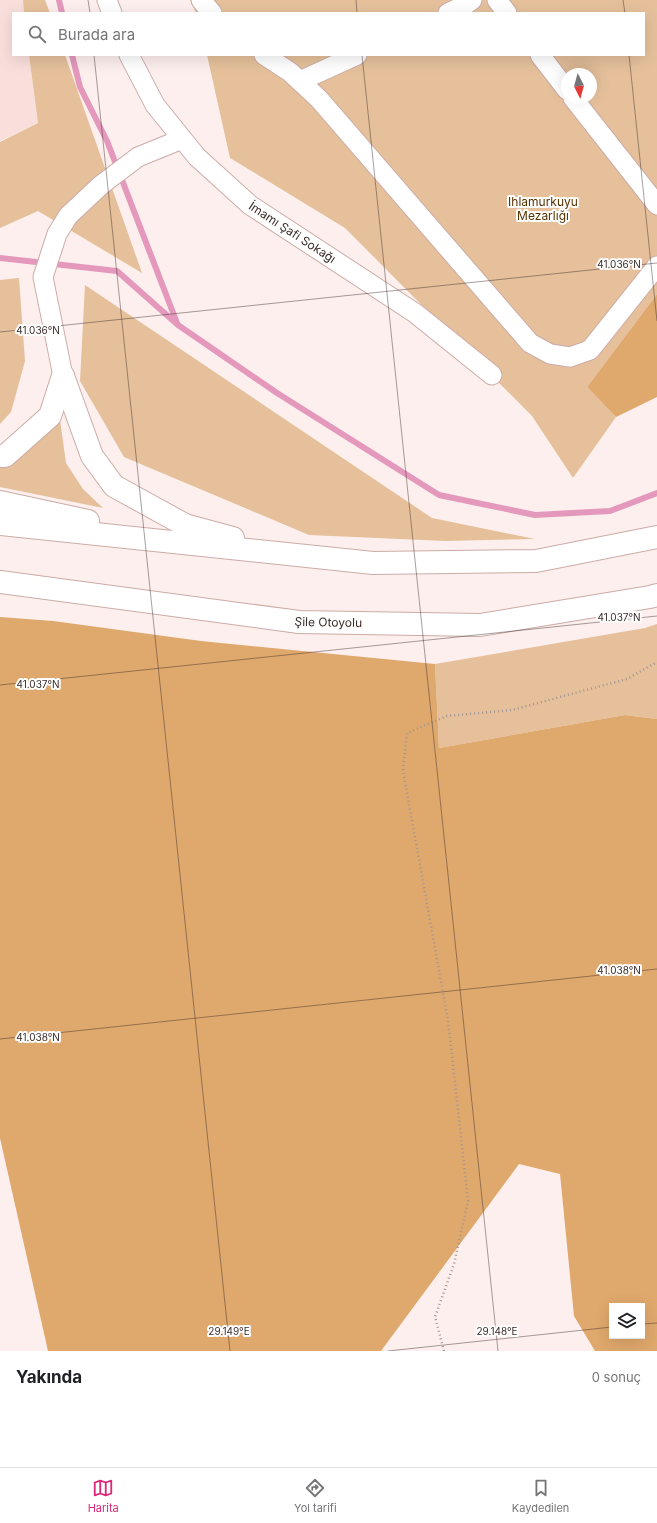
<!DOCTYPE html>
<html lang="tr">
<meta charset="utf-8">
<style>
body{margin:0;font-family:Inter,sans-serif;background:#f2f2f2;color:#202124}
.controls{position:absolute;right:12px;bottom:12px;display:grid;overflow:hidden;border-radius:0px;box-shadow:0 4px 16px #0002}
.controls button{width:36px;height:36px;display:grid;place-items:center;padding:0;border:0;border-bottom:1px solid #e0e0e0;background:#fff;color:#202124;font:20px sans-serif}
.compass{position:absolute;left:561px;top:68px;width:36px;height:36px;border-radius:50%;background:#fff;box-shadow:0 4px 16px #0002;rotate:174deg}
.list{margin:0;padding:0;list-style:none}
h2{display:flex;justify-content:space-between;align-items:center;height:52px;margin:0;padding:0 16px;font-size:17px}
h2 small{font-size:13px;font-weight:400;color:#757577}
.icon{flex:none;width:22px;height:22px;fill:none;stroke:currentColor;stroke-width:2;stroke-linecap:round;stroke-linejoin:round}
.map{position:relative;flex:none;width:657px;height:1351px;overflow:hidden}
.search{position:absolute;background:#fff;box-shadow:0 4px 16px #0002;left:12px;right:12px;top:12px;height:44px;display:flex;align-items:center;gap:10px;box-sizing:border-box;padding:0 14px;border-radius:0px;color:#757577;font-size:15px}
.sheet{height:116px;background:#fff}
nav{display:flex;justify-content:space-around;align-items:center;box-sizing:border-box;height:56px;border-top:1px solid #e0e0e0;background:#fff;font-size:11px;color:#757577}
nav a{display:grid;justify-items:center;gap:2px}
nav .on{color:#db2777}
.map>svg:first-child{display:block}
.built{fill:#f9dfdb}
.green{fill:#e5c09b;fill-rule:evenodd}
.forest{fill:#dfa86c;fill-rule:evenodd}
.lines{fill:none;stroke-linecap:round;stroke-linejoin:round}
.stream{stroke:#e499bc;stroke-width:6}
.minor-casing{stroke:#ccaba6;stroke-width:21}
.trunk-casing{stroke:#ccaba6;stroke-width:24}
.path{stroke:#a29593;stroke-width:2.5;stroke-dasharray:1 3;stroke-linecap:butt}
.minor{stroke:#fff;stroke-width:19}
.trunk{stroke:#fff;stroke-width:22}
.ticks{fill:none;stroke:#392c2a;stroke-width:1;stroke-opacity:0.45}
.labels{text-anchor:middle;stroke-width:4;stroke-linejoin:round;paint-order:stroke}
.park-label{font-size:12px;fill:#563200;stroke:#fff}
.street-label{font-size:12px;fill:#392c2a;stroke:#fff}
.ticks-label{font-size:10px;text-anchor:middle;fill:#392c2a;stroke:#fff;stroke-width:4;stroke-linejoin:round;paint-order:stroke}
</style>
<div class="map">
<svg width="657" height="1351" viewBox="0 0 657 1351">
<rect width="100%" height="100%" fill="#fdefed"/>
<!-- built -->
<polygon class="built" points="0,0 23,0 24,13 13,13 13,55 29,55 38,123 0,141"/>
<!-- green -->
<g class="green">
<polygon points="23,0 45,0 50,13 24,13"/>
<path d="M 190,0 L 657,0 L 657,294 L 587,387 L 616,417 L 573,478 L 532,416 L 345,228 L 230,158 L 207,55 L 644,55 L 644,13 L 196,13 ZM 567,74 L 591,74 L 591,98 L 567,98 Z"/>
<polygon points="29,55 65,55 142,273 38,211 0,228 0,142 38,123"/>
<polygon points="19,278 25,361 11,412 0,424 0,280"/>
<polygon points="85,285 432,518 535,539 445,541 309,535 124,457 80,381"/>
<polygon points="47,390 56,391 66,463 83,489 103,508 0,487 0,467 27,447"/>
<polygon points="657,624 657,719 625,715 439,748 435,664 645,628"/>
</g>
<!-- forest -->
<g class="forest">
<polygon points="657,294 657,397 616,417 587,387"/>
<path d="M 0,617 L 53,621 L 201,641 L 435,664 L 439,748 L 625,715 L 657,719 L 657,1351 L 595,1351 L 574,1316 L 560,1174 L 519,1164 L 381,1351 L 48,1351 L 0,1138 ZM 612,1306 L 642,1306 L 642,1336 L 612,1336 Z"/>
</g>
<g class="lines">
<!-- stream -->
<g class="stream">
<polyline points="59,0 62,13"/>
<polyline points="72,55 80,87 107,141 177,323"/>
<polyline points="0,258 117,271 178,325 277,393 439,495 535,515 610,511 657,493"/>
</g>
<!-- minor casing -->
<g class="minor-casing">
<g id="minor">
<polyline points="107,0 112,13"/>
<polyline points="201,0 212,13"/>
<polyline points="497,0 507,13"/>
<polyline points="448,13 465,5 472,0"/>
<path id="s1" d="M 129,55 L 155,105 L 197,157 L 250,205 L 415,313 L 492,375"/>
<polyline points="264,55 290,72 319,99 530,343 550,354 570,357 590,350 657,266"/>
<polyline points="540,55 567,90"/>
<polyline points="300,81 357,55"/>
<polyline points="573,98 657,205"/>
<polyline points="63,376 43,277 57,234 68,216 101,185 138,157 182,139"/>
</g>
</g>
<!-- trunk casing -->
<g class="trunk-casing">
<g id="trunk">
<polyline points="63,376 92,456 114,486 185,525 233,538"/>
<polyline points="0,456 5,456 50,416 63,376"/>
<polyline points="0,502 88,521"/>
<polyline points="0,524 373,563 536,561 657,537"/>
<path id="s2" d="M 0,582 L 299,622 L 480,625 L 650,597 L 657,595"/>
</g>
</g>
<!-- path -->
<polyline class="path" points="444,1351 435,1317 454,1264 468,1201 448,1020 403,771 407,733 447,716 512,710 627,679 657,662"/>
<!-- minor -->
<use href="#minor" class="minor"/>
<!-- trunk -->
<use href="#trunk" class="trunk"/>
</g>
<!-- ticks -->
<path class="ticks" d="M 88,0 L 90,13M 356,0 L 357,13M 623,0 L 625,13M 94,55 L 230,1351M 362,55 L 498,1351M 629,55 L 657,321M 0,332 L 657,263M 0,685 L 657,616M 0,1039 L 657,969M 642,1324 L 657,1323M 388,1351 L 612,1327"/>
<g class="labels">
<!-- park labels -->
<g class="park-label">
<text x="543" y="206">Ihlamurkuyu<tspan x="543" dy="14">Mezarlığı</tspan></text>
</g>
<!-- street labels -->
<g class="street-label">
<text dy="4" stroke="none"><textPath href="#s1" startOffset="245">İmamı Şafi Sokağı</textPath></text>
<text dy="4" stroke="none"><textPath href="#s2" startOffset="331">Şile Otoyolu</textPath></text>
</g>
</g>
<g class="ticks-label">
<text x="619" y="268">41.036°N</text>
<text x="38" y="334">41.036°N</text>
<text x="619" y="621">41.037°N</text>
<text x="38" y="688">41.037°N</text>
<text x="619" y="974">41.038°N</text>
<text x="38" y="1041">41.038°N</text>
<text x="229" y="1335">29.149°E</text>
<text x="497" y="1335">29.148°E</text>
</g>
</svg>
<div class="controls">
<button><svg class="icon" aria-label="layers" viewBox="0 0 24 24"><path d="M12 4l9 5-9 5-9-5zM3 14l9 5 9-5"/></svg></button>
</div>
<svg class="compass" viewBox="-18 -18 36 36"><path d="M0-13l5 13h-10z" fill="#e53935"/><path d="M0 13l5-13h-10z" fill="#757577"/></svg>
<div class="search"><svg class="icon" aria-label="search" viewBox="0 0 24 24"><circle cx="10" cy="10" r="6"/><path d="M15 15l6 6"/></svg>Burada ara</div>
</div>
<section class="sheet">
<h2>Yakında<small>0 sonuç</small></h2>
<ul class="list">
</ul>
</section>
<nav>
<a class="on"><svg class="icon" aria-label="map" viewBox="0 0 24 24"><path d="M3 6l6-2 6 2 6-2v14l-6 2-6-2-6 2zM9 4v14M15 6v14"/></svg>Harita</a>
<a><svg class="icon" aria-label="directions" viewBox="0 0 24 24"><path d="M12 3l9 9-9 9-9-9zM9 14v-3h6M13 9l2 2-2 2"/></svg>Yol tarifi</a>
<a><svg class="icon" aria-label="saved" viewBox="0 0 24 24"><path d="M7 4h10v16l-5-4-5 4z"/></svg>Kaydedilen</a>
</nav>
